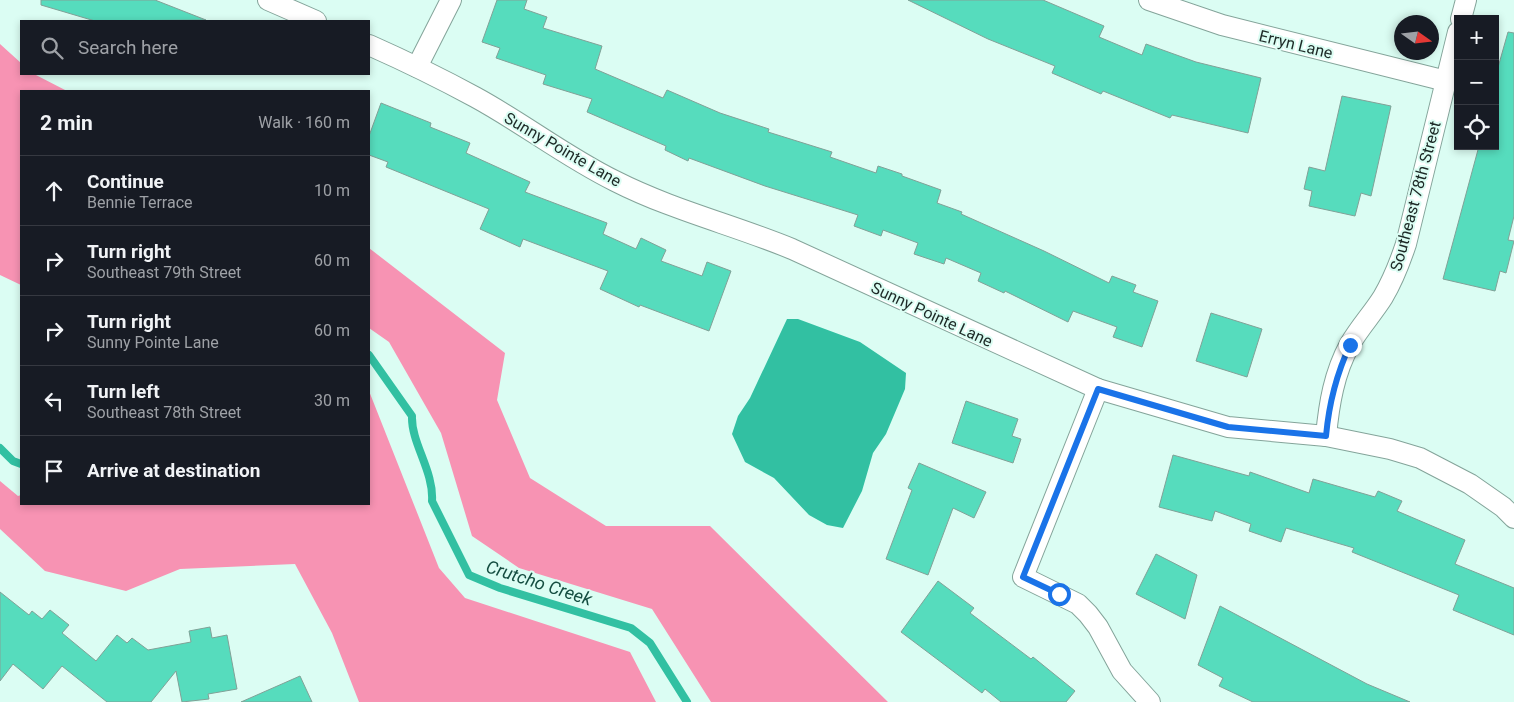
<!DOCTYPE html>
<meta charset="utf-8">
<style>
body{margin:0;font-family:Roboto,sans-serif;background:#20242c;color:#f1f3f6}
.controls{position:absolute;right:15px;top:15px;display:grid;overflow:hidden;border-radius:0px;box-shadow:0 2px 8px #0003}
.controls button{width:45px;height:45px;display:grid;place-items:center;padding:0;border:0;border-bottom:1px solid #363941;background:#171b24;color:#f1f3f6;font:25px sans-serif}
.compass{position:absolute;left:1394px;top:15px;width:45px;height:45px;border-radius:50%;background:#171b24;box-shadow:0 2px 8px #0003;rotate:104deg}
.stop{position:absolute;width:15px;height:15px;margin:-11px;border:4px solid #1a73e8;border-radius:50%;background:#fff}
.stop.end{background:#1a73e8;border-color:#fff;box-shadow:0 1px 5px #0008}
.list{margin:0;padding:0;list-style:none}
h2{display:flex;justify-content:space-between;align-items:center;height:65px;margin:0;padding:0 20px;font-size:21px}
h2 small{font-size:16px;font-weight:400;color:#9ea1a6}
.list li{display:grid;grid-template-columns:32px 1fr auto;gap:15px;align-items:center;box-sizing:border-box;height:70px;padding:0 20px;border-top:1px solid #363941}
.list b{display:block;font-size:19px;white-space:nowrap}
.list p{margin:0;font-size:16px;white-space:nowrap;color:#9ea1a6}
.list em{font-size:16px;font-style:normal;color:#9ea1a6}
.icon{flex:none;width:28px;height:28px;fill:none;stroke:currentColor;stroke-width:2;stroke-linecap:round;stroke-linejoin:round}
.map{position:relative;flex:none;width:1514px;height:702px;overflow:hidden}
.search{position:absolute;background:#171b24;box-shadow:0 2px 8px #0003;left:20px;top:20px;width:350px;height:55px;display:flex;align-items:center;gap:12px;box-sizing:border-box;padding:0 18px;border-radius:0px;color:#9ea1a6;font-size:19px}
.panel{position:absolute;background:#171b24;box-shadow:0 2px 8px #0003;left:20px;top:90px;width:350px;height:415px;border-radius:0px}
.map>svg:first-child{display:block}
.forest{fill:#f793b3}
.water{fill:#32c0a2}
.lines{fill:none;stroke-linecap:round;stroke-linejoin:round}
.stream{stroke:#32c0a2;stroke-width:8}
.building{fill:#56dcbd;stroke:#81a197}
.street-casing{stroke:#84a49a;stroke-width:22}
.street{stroke:#fff;stroke-width:20}
.route{stroke:#1a73e8;stroke-width:6}
.labels{text-anchor:middle;stroke-width:4;stroke-linejoin:round;paint-order:stroke}
.street-label{font-size:16px;fill:#1d2926;stroke:#dbfdf3}
.water-label{font-size:18px;font-style:italic;fill:#154e41;stroke:#dbfdf3}
</style>
<div class="map">
<svg width="1514" height="702" viewBox="0 0 1514 702">
<rect width="100%" height="100%" fill="#dbfdf3"/>
<!-- forest -->
<g class="forest">
<polygon points="0,44 21,63 21,74 34,74 67,91 21,91 21,285 0,275"/>
<polygon points="369,248 505,353 497,400 530,478 606,526 710,526 888,702 711,702 652,609 519,568 472,536 441,433 389,342 369,328"/>
<polygon points="369,391 439,568 465,598 630,652 656,702 359,702 332,633 295,564 180,569 126,591 45,571 0,529 0,481 18,496 21,495 21,504 369,504"/>
</g>
<!-- water -->
<polygon class="water" points="787,319 798,319 860,342 906,373 905,389 897,408 886,434 873,453 862,491 843,528 827,525 809,515 774,478 745,462 732,434 738,416 750,398"/>
<g class="lines">
<!-- stream -->
<g class="stream">
<path d="M 369,355 L 412,416 C 411,443 434,471 432,501 L 469,575 L 500,588 L 631,628 L 650,643 L 687,702"/>
<polyline points="0,448 13,461 21,464"/>
</g>
</g>
<!-- building -->
<g class="building">
<polygon points="41,0 155,0 206,20 95,21 41,5"/>
<polygon points="497,0 527,0 524,9 547,17 543,28 602,46 595,69 663,98 667,90 720,113 769,129 768,132 832,152 830,157 876,173 878,166 902,174 902,176 941,190 937,203 962,212 961,214 1044,251 1109,283 1112,276 1136,285 1133,292 1158,301 1142,347 1113,337 1117,327 1073,311 1068,322 1005,291 1004,293 978,281 981,273 946,258 944,264 914,254 918,243 883,230 881,236 854,226 858,215 765,186 689,158 688,161 665,150 666,146 587,112 592,99 543,84 546,75 496,58 500,48 482,42"/>
<polygon points="908,0 1043,0 1104,26 1099,37 1142,55 1146,44 1196,62 1261,78 1248,133 1172,115 1170,118 1103,91 1101,94 1052,73 1055,66 988,39"/>
<polygon points="1508,32 1514,33 1514,216 1508,240 1514,241 1506,273 1500,271 1495,291 1443,279 1479,146 1495,146 1495,78"/>
<polygon points="1342,96 1391,106 1371,196 1361,193 1355,216 1309,206 1312,191 1304,189 1309,167 1325,171"/>
<polygon points="381,103 431,123 430,127 470,143 466,153 530,182 525,192 607,223 603,234 636,249 641,238 666,250 661,261 702,276 707,262 731,271 709,331 640,305 639,307 600,289 608,271 523,239 520,247 480,229 489,209 386,167 388,162 369,155 369,136"/>
<polygon points="1211,313 1262,329 1247,377 1196,361"/>
<polygon points="966,401 1018,419 1012,436 1021,439 1013,463 952,443"/>
<polygon points="1173,455 1249,476 1250,472 1309,493 1313,479 1375,497 1378,491 1402,501 1397,511 1465,540 1455,564 1514,588 1514,635 1453,610 1459,595 1352,552 1354,548 1286,528 1281,542 1249,531 1251,524 1215,511 1212,521 1159,507"/>
<polygon points="919,463 986,492 974,518 953,508 928,575 886,559 912,490 908,488"/>
<polygon points="1156,554 1197,575 1185,619 1136,594"/>
<polygon points="938,581 974,608 970,613 1031,659 1033,657 1075,691 1066,702 1001,702 985,689 982,693 901,632"/>
<polygon points="0,592 29,615 32,611 42,619 50,610 69,625 62,633 96,661 117,635 127,643 132,638 148,650 191,642 189,631 210,627 212,638 227,635 237,689 208,694 209,699 182,702 176,671 151,702 107,702 62,666 43,689 13,664 0,681"/>
<polygon points="1220,606 1367,684 1410,702 1253,702 1219,686 1223,678 1198,665"/>
<polygon points="300,676 312,702 241,702"/>
</g>
<g class="lines">
<!-- street casing -->
<g class="street-casing">
<g id="street">
<polyline points="268,0 316,21"/>
<polyline points="1149,0 1222,25 1446,81"/>
<polyline points="1461,19 1466,0"/>
<path d="M 369,45 C 405,61 440,78 475,97 C 523,123 566,157 615,181 C 672,210 734,225 792,249 L 1098,389 L 1228,427 L 1326,436 L 1390,449 L 1420,458 L 1470,484 L 1503,507 L 1514,518"/>
<polyline points="417,67 451,0"/>
<polyline points="1098,389 1023,577 1078,604 1088,614 1098,627 1122,671 1150,702"/>
<path d="M 1326,436 C 1329,404 1334,373 1350,344 C 1360,327 1373,313 1383,297 C 1393,280 1400,262 1406,244 L 1458,32"/>
</g>
</g>
<!-- street -->
<use href="#street" class="street"/>
</g>
<g class="lines">
<!-- route -->
<path class="route" d="M 1059,594 L 1023,577 L 1098,389 L 1228,427 L 1326,436 C 1329,403 1336,375 1350,345"/>
</g>
<g class="labels">
<!-- street labels -->
<g class="street-label">
<text transform="translate(1296 44) rotate(14)" y="6">Erryn Lane</text>
<text transform="translate(563 149) rotate(30)" y="6">Sunny Pointe Lane</text>
<text transform="translate(1415 196) rotate(-75)" y="6">Southeast 78th Street</text>
<text transform="translate(932 314) rotate(25)" y="6">Sunny Pointe Lane</text>
</g>
<!-- water labels -->
<g class="water-label">
<text transform="translate(539 583) rotate(18)" y="6">Crutcho Creek</text>
</g>
</g>
</svg>
<div class="controls">
<button>+</button>
<button>−</button>
<button><svg class="icon" aria-label="locate" viewBox="0 0 24 24"><circle cx="12" cy="12" r="6"/><path d="M12 2v4M12 18v4M2 12h4M18 12h4"/></svg></button>
</div>
<svg class="compass" viewBox="-18 -18 36 36"><path d="M0-13l5 13h-10z" fill="#e53935"/><path d="M0 13l5-13h-10z" fill="#9ea1a6"/></svg>
<div class="stop" style="left:1059px;top:594px"></div>
<div class="stop end" style="left:1350px;top:345px"></div>
<div class="search"><svg class="icon" aria-label="search" viewBox="0 0 24 24"><circle cx="10" cy="10" r="6"/><path d="M15 15l6 6"/></svg>Search here</div>
<section class="panel">
<h2>2 min<small>Walk · 160 m</small></h2>
<ul class="list">
<li><svg class="icon" aria-label="ahead" viewBox="0 0 24 24"><path d="M12 20V5M6 11l6-6 6 6"/></svg><div><b>Continue</b><p>Bennie Terrace</p></div><em>10 m</em></li>
<li><svg class="icon" aria-label="right" viewBox="0 0 24 24"><path d="M7 20v-9h11M14 6l5 5-5 5"/></svg><div><b>Turn right</b><p>Southeast 79th Street</p></div><em>60 m</em></li>
<li><svg class="icon" aria-label="right" viewBox="0 0 24 24"><path d="M7 20v-9h11M14 6l5 5-5 5"/></svg><div><b>Turn right</b><p>Sunny Pointe Lane</p></div><em>60 m</em></li>
<li><svg class="icon" aria-label="left" viewBox="0 0 24 24"><path d="M17 20v-9H6M10 6l-5 5 5 5"/></svg><div><b>Turn left</b><p>Southeast 78th Street</p></div><em>30 m</em></li>
<li><svg class="icon" aria-label="arrive" viewBox="0 0 24 24"><path d="M6 21V4h12l-3 4 3 4H6"/></svg><div><b>Arrive at destination</b></div></li>
</ul>
</section>
</div>
